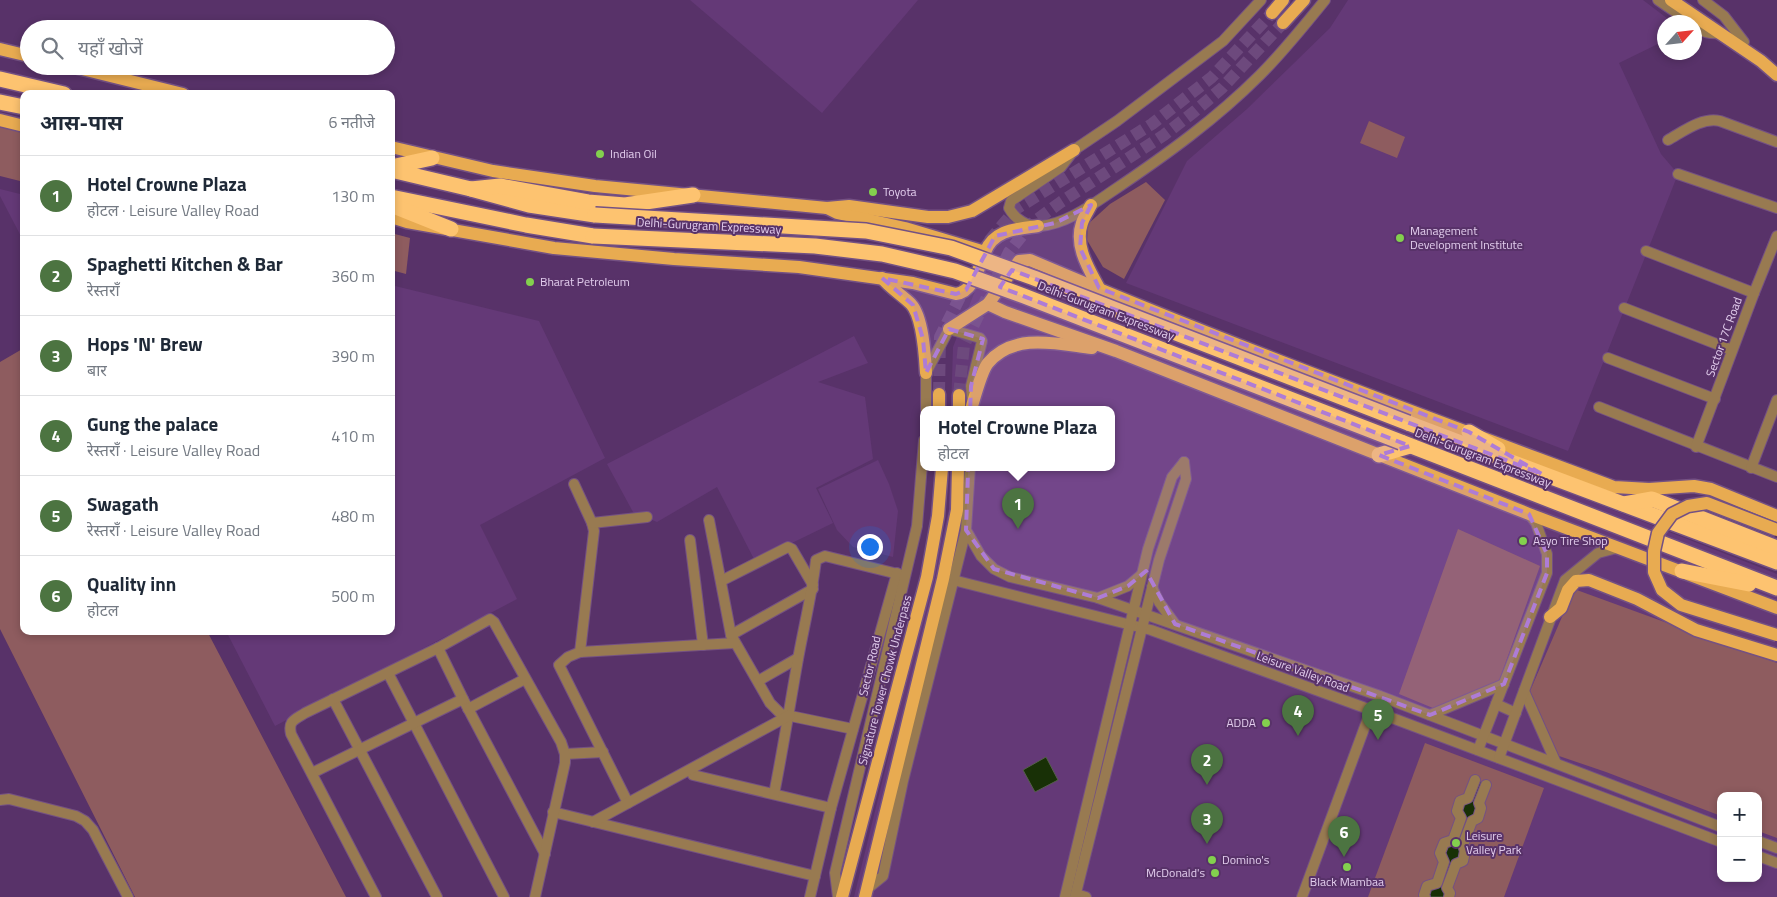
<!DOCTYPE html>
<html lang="hi">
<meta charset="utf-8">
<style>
body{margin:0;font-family:"Titillium Web","Noto Sans Devanagari",sans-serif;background:#f2f2f3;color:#1f2937}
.controls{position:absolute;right:15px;bottom:15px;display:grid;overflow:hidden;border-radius:10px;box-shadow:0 2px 8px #0003}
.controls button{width:45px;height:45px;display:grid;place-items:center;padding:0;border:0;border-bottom:1px solid #e0e1e3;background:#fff;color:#1f2937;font:25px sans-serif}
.compass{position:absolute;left:1657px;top:15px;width:45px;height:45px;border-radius:50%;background:#fff;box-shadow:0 2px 8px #0003;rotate:63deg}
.you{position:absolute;left:869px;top:546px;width:18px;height:18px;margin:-12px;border:4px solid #fff;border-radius:50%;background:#1a73e8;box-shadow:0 0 0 8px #1a73e833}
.badge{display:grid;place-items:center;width:32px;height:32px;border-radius:50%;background:#4c7441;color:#fff;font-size:16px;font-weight:700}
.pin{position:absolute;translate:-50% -41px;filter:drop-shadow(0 1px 2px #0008)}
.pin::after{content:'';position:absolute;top:26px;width:18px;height:15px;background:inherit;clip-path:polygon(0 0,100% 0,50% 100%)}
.popup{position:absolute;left:920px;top:406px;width:195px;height:65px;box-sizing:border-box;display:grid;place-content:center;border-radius:10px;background:#fff;filter:drop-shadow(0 1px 4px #0005);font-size:16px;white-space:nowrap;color:#747a83}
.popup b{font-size:19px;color:#1f2937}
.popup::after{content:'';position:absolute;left:50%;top:100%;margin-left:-10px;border:10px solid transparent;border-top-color:#fff}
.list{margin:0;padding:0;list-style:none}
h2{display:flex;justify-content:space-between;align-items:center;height:65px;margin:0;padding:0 20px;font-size:21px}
h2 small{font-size:16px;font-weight:400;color:#747a83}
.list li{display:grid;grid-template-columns:32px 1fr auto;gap:15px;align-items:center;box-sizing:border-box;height:80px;padding:0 20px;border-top:1px solid #e0e1e3}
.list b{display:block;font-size:19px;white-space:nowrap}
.list p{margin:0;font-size:16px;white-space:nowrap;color:#747a83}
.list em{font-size:16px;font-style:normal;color:#747a83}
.icon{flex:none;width:28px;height:28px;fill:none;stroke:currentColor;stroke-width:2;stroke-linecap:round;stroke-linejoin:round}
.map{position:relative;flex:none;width:1777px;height:897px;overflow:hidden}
.search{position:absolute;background:#fff;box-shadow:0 2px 8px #0003;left:20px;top:20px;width:375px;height:55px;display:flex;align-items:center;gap:12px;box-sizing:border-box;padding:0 18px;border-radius:28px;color:#747a83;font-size:19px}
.panel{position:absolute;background:#fff;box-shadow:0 2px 8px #0003;left:20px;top:90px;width:375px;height:545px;border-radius:10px}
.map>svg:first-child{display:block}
.built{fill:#643977;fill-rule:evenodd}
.green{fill:#8e5c5f}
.water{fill:#183006;stroke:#555f4b}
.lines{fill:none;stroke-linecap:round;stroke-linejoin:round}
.major-tunnel{stroke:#6d497d;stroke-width:12;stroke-dasharray:12 6;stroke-linecap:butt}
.minor-casing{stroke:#745183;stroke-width:12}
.major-casing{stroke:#745183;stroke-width:15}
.highway-casing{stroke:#745183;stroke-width:18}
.minor{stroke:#987a51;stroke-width:10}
.major{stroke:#e8ab51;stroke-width:12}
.highway{stroke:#fdc370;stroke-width:15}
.major-bridge-casing{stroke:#745183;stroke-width:15;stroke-linecap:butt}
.highway-bridge-casing{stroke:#745183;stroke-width:18;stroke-linecap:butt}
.major-bridge{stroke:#e8ab51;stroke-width:12}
.highway-bridge{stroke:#fdc370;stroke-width:15}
.marked{fill:#ae7cd6;fill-opacity:0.2;stroke:#ae7cd6;stroke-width:4;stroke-dasharray:10 6;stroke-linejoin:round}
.poi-dot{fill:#83d04e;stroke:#583269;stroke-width:2}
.labels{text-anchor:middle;stroke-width:4;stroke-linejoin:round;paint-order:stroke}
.poi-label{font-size:12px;fill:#e2cded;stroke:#583269;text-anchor:start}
.street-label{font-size:12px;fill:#e2cded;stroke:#583269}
</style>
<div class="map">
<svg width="1777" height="897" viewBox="0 0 1777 897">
<rect width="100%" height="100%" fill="#583269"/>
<!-- built -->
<g class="built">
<polygon points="690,0 918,0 822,113"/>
<polygon points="1348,0 1643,0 1672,22 1664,22 1664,41 1619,63 1661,154 1678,174 1568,451 1126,283 1187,161 1247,109 1330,28"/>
<polygon points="0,189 24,195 24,242 0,196"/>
<path d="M 984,268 L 1212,354 L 1777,574 L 1777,897 L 854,897 L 949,509 L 950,468 L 1112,468 L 1112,410 L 951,410 L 953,347 ZM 1721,796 L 1758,796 L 1758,878 L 1721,878 Z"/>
<polygon points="391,285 539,321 605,458 480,525 517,599 275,726 226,631 391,631"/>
<polygon points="854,336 868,363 818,382 865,397 873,459 816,488 833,523 755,561 717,487 657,522 633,512 607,464"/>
<polygon points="878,460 889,484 898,511 893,557 853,547 837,530 818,489"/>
</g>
<!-- green -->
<g class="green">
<polygon points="1369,121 1405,137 1397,158 1360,143"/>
<polygon points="0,127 24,132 24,182 0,176"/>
<polygon points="1146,182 1165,200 1124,279 1103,267 1087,240 1088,224 1110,204"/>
<polygon points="391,233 410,238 406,274 391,270"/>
<polygon points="24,348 24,631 207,631 346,897 135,897 0,629 0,362"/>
<polygon points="1458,529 1540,566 1499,681 1433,708 1399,694"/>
<polygon points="1574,589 1777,663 1777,838 1758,831 1758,796 1721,796 1721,816 1606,772 1559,756 1530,691"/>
<polygon points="1425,743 1544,788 1504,897 1368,897"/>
</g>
<!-- water -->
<g class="water">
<polygon points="1046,757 1058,780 1035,792 1023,770"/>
<polygon points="1476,780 1485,784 1449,897 1425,897 1437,882 1440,853 1453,839 1461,818 1457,811"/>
</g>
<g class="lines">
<!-- major-tunnel -->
<g class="major-tunnel">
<polyline points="989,241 1016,209 1152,124 1212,77 1272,13"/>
<polyline points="939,394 940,337 966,285"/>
<polyline points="959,395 964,345 1009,252 1031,224 1061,202 1164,135 1195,111 1222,88 1283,23"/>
</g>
<!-- minor casing -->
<g class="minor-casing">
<g id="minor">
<path d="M 1261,0 L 1223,41 L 1117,121 L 1074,150 L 1061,167 L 1011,201 L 1009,208 C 1015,219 1027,227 1040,226 C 1067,224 1093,204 1114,190 C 1166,155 1216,119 1260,75 C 1283,52 1304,26 1325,0"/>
<polyline points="1658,0 1690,22"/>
<polyline points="1703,0 1724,16 1744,42"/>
<path d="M 1694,26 C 1703,32 1709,34 1720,33"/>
<path d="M 1668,140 C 1684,131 1702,117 1720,121 L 1777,142"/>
<polyline points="1678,174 1777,208"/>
<polyline points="1646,251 1754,293"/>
<polyline points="1624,308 1732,350"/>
<polyline points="1608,358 1715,399"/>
<polyline points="1599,407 1777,477"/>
<polyline points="926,410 926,373 949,329 980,338 982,341 971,386 972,398"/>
<polyline points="1696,447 1754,293 1777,236"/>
<polyline points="1751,468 1777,400"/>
<polyline points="574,484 592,523 594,531 580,652"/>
<polyline points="709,520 731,635 770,703 781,714 853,729"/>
<polyline points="592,523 647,517"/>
<polyline points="966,530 981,556 994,569 1010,577 1098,598 1380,696 1721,827"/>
<polyline points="690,540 703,645"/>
<polyline points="953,580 1151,630 1371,710 1721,842"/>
<polyline points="721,581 788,547 792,549 813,585"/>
<polyline points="1152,587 1159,602 1175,624"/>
<polyline points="1098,598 1128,586 1141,575"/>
<polyline points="731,635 813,589"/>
<polyline points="438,648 463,699 545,854"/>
<polyline points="388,673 504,897"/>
<polyline points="758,681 798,658"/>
<polyline points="1524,691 1556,763"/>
<polyline points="333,699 437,897"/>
<polyline points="1496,704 1516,713"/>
<polyline points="468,709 525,679"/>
<polyline points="1430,715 1504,684"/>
<polyline points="1478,750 1547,573 1547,554 1536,523 1529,514"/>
<polyline points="565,754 603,752"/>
<polyline points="1499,758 1565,580 1598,553 1617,548"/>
<polyline points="312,773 463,699"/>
<polyline points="693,775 831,808"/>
<path d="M 774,794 C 783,749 790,704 798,659 C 804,626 812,594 816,560 L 825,556 L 902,575"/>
<polyline points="0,800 9,799 76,816 85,821 93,830 128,897"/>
<polyline points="628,803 559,665 568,657 580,652 735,643"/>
<polyline points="553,812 815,876"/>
<polyline points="593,822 790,715"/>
<polyline points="1758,841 1777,848"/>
<polyline points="1758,856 1777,863"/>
<polyline points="867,889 883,876 903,781 966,530 970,468"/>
<polyline points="1076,894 1086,897"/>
<path d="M 376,897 L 291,734 C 288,721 294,720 305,713 L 438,648 L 490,619 L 494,622 L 561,742 L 565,754 L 565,763 L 535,897"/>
<polyline points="810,897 831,808 897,573"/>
<polyline points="838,897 835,873 917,526 924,440"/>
<polyline points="1065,897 1148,549 1172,477 1184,462"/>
<polyline points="1075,897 1159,560 1186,479 1184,462"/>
<polyline points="1302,897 1371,710"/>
<polyline points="1425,897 1424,895 1427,886 1437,883 1444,862 1440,853 1444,843 1453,840 1461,818 1457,811 1460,801 1468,798 1475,780"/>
<polyline points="1449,897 1450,893 1447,888 1456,864 1463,861 1465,851 1463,845 1472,821 1478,818 1481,808 1479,803 1486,785"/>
</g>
</g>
<!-- major casing -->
<g class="major-casing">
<g id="major">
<polyline points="1671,0 1761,61 1777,75"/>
<polyline points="1272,13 1283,0"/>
<polyline points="1283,23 1304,0"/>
<polyline points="0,49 29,56"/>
<polyline points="70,66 183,94"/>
<polyline points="0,120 24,126"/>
<polyline points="391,147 493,171 595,186 827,208 849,206 928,217 948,217 972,211 1074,150"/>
<path d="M 1091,205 C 1088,211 1084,217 1082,223 C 1074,246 1089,269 1099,288"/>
<path d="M 391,217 L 407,222 L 554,248 L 674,259 L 799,267 L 913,283 L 956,294 C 974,292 979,266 985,252 L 905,228 L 837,213 L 827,208"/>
<path d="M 985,252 C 994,229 1017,229 1038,226"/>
<path d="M 882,278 C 890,288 902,295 911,304 C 923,317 925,356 926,373"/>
<polyline points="988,304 1005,312 1116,351 1529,514 1777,608"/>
<path d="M 949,329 L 988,304 L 1019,261 L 1030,260 C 1222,342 1419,414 1614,487 L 1649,489 L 1694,486 L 1711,489 L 1777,516"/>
<polyline points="939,394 939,410"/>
<path d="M 972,406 C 975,396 982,370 988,363 C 1014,332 1058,344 1092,348"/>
<polyline points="959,410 959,395"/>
<polyline points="1550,617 1561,608 1568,590 1576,581 1589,580 1637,599 1696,630 1777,655"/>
<polyline points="842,897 927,577 938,516 942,468"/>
<polyline points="865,897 943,579 957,510 958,468"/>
</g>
</g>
<!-- highway casing -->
<g class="highway-casing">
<g id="highway">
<polyline points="0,79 64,94"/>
<polyline points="0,102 24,107"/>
<polyline points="391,167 432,158"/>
<polyline points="391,170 471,189 529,205 595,215"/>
<polyline points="471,189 500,186 588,202 625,205 693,195"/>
<polyline points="391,197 526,225 593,236"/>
<polyline points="391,205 451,229"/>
<polyline points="1408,423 1777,562"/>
<polyline points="1469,432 1498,449"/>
<polyline points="1401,442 1777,588"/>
<polyline points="1379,455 1410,446"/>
<polyline points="1624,504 1652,499 1777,548"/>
<polyline points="1682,571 1749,584"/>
</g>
</g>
<!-- minor -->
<use href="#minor" class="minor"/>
<!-- major -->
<use href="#major" class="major"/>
<!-- highway -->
<use href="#highway" class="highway"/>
<!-- major-bridge casing -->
<g class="major-bridge-casing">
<polyline id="major-bridge" points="1777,530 1707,503 1688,506 1672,514 1658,533 1654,551 1654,572 1662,590 1681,605 1777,635"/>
</g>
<!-- highway-bridge casing -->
<g class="highway-bridge-casing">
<g id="highway-bridge">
<polyline points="595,215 866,231 951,248 1034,278 1408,423"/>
<polyline points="593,236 815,246 882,254 955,271 1024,296 1401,442"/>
</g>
</g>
<!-- major-bridge -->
<use href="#major-bridge" class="major-bridge"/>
<!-- highway-bridge -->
<use href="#highway-bridge" class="highway-bridge"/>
</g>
<!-- marked area -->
<path class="marked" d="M 1091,205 L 1082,223 L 1080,248 L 1099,288 L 1469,432 L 1542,474 L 1012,270 L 1000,287 L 1410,446 L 1379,455 L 1529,514 L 1547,554 L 1547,573 L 1504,684 L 1430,715 L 1175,624 L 1146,571 L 1128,586 L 1098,598 L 994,569 L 966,530 L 971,386 L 983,339 L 949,329 L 926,373 L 923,339 L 913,305 L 882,278 L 956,294 L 966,290 L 995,236 L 1055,223 Z"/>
<!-- markers -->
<g class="poi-dot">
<circle cx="600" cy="154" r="5"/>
<circle cx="873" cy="192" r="5"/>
<circle cx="1400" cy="238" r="5"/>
<circle cx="530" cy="282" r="5"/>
<circle cx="1523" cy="541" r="5"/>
<circle cx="1266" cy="723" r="5"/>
<circle cx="1456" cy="843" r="5"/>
<circle cx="1212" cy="860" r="5"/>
<circle cx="1347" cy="867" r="5"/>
<circle cx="1215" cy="873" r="5"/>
</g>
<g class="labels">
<!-- poi labels -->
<g class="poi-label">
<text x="610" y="158">Indian Oil</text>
<text x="883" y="196">Toyota</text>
<text x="1410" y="235">Management<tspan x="1410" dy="14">Development Institute</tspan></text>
<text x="540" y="286">Bharat Petroleum</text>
<text x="1533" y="545">Asyo Tire Shop</text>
<text x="1256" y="727" text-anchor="end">ADDA</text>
<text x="1466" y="840">Leisure<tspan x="1466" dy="14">Valley Park</tspan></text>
<text x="1222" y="864">Domino's</text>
<text x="1205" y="877" text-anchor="end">McDonald's</text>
<text x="1347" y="886" text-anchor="middle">Black Mambaa</text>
</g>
<!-- street labels -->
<g class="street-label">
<text transform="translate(709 226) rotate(3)" y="4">Delhi-Gurugram Expressway</text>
<text transform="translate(1106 311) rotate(21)" y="4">Delhi-Gurugram Expressway</text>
<text transform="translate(1724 337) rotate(-70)" y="4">Sector 17C Road</text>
<text transform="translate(1483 458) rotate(21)" y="4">Delhi-Gurugram Expressway</text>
<text transform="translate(870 666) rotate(-77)" y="4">Sector Road</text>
<text transform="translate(1303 672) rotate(20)" y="4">Leisure Valley Road</text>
<text transform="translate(885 680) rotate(-75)" y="4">Signature Tower Chowk Underpass</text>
</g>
</g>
</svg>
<div class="controls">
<button>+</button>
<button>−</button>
</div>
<svg class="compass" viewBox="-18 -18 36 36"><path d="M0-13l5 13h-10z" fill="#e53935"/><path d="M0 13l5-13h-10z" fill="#747a83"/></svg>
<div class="you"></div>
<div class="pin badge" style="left:1018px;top:529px">1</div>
<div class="popup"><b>Hotel Crowne Plaza</b>होटल</div>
<div class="pin badge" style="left:1207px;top:785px">2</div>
<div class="pin badge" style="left:1207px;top:844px">3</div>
<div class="pin badge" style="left:1298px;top:736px">4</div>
<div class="pin badge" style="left:1378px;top:740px">5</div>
<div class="pin badge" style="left:1344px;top:857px">6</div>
<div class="search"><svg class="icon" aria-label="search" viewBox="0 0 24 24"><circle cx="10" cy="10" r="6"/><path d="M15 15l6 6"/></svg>यहाँ खोजें</div>
<section class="panel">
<h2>आस-पास<small>6 नतीजे</small></h2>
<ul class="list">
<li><span class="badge">1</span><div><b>Hotel Crowne Plaza</b><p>होटल · Leisure Valley Road</p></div><em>130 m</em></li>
<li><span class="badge">2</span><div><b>Spaghetti Kitchen &amp; Bar</b><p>रेस्तराँ</p></div><em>360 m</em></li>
<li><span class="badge">3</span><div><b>Hops 'N' Brew</b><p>बार</p></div><em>390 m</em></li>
<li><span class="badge">4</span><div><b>Gung the palace</b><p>रेस्तराँ · Leisure Valley Road</p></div><em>410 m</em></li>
<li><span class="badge">5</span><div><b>Swagath</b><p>रेस्तराँ · Leisure Valley Road</p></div><em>480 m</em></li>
<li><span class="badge">6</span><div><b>Quality inn</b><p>होटल</p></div><em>500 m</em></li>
</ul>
</section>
</div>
